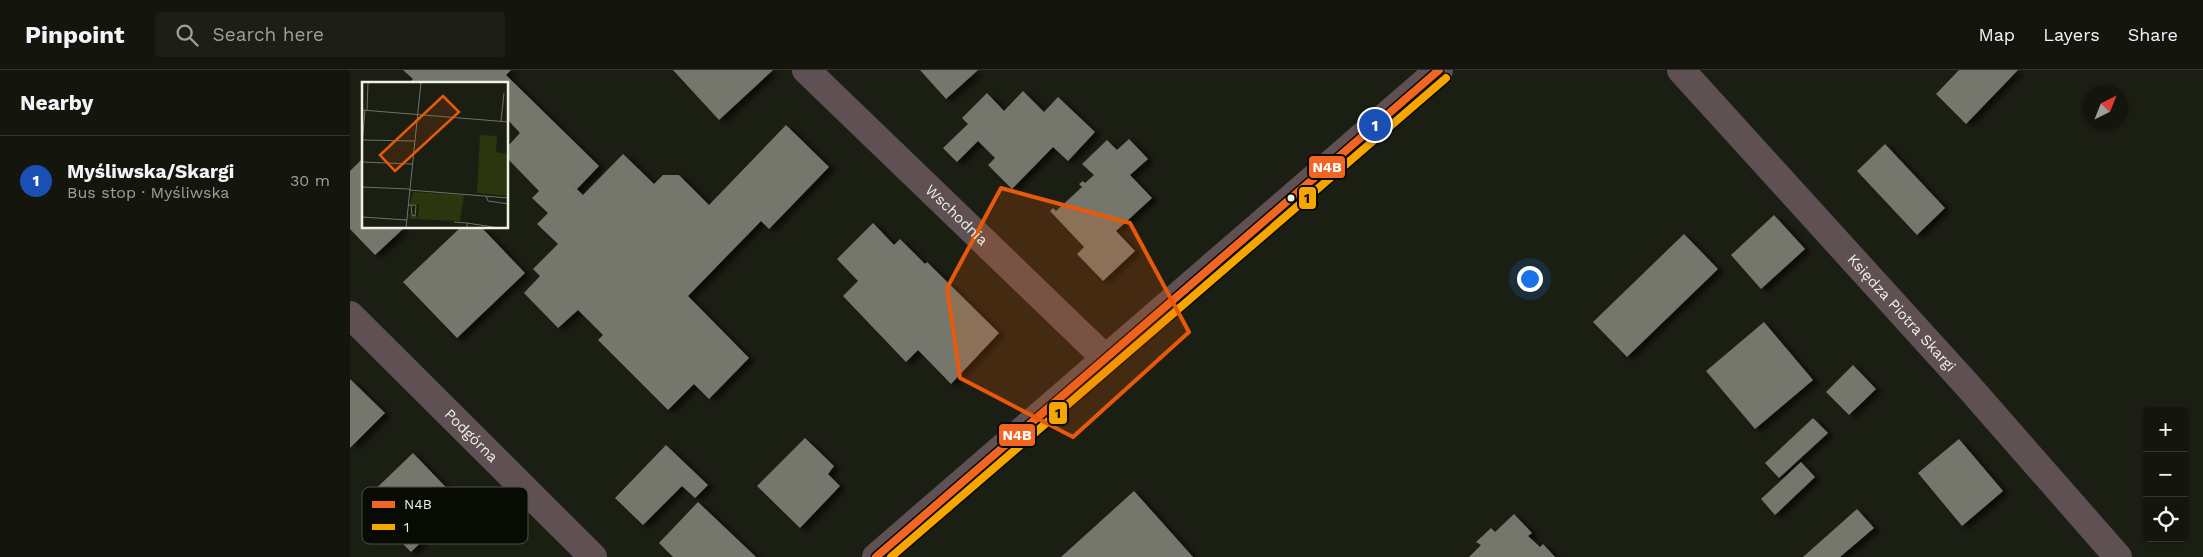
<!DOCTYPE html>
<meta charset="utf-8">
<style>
body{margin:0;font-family:"Work Sans",sans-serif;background:#1d1f17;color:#f1f3f6}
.controls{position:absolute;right:15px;bottom:15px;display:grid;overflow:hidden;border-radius:5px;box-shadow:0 1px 4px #0004}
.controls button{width:45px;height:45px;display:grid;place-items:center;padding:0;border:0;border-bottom:1px solid #33352e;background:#14160e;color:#f1f3f6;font:25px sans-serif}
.compass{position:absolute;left:1733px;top:15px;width:45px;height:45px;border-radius:50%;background:#14160e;box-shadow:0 1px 4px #0004;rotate:43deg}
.you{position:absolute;left:1179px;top:208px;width:18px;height:18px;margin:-12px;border:4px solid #fff;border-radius:50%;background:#1a73e8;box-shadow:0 0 0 8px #1a73e833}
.badge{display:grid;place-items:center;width:32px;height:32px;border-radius:50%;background:#a4a89a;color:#fff;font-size:16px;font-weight:700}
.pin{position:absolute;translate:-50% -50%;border:2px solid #fff;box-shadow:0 1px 5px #0006}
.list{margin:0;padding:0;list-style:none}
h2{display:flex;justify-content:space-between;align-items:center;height:65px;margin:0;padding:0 20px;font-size:21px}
h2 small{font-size:16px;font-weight:400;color:#9d9f9e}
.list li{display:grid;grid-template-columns:32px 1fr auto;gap:15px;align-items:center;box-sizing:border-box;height:90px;padding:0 20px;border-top:1px solid #33352e}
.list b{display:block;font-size:19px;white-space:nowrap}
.list p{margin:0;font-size:16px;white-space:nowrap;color:#9d9f9e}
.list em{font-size:16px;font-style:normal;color:#9d9f9e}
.icon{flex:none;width:28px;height:28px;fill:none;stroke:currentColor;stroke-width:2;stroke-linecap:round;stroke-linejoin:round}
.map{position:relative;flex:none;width:1853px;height:487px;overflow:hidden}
header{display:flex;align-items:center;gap:30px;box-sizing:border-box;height:70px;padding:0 25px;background:#14160e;border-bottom:1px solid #33352e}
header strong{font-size:24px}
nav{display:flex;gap:28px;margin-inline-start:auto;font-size:18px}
.search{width:350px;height:45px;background:#1d1f17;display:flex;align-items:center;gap:12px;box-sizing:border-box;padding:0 18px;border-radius:5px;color:#9d9f9e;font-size:19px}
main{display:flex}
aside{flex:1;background:#14160e}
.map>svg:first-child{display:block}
.building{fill:#74776c;filter:url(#shadow)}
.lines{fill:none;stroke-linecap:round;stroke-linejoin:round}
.minor{stroke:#5f5053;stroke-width:28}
.tertiary{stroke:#5f5053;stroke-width:28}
.bus-1-casing{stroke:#080b03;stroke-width:11}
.bus-2-casing{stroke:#080b03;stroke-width:11}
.bus-1{stroke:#f26522;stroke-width:8}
.bus-2{stroke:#f7a600;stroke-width:8}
.marked{fill:#e8590c;fill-opacity:0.2;stroke:#e8590c;stroke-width:4;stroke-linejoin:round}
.bus-dot{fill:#edf2e4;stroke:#080b03;stroke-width:2}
.labels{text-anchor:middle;stroke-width:5;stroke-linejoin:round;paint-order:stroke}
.street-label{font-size:15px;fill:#edf2e4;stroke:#080b03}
.inset-road{fill:none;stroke:#6f7366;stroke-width:1}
.view{fill:#e8590c;fill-opacity:0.15;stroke:#e8590c;stroke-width:2.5}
.inset-edge{fill:none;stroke:#edf2e4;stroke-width:2.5}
.key{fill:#080b03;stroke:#4d5046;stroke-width:1}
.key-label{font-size:14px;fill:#edf2e4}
.line-badge{stroke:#080b03;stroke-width:2}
.badge-label{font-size:14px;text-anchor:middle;font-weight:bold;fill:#fff}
.pale-badge-label{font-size:14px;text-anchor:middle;font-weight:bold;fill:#111}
</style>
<header>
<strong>Pinpoint</strong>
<div class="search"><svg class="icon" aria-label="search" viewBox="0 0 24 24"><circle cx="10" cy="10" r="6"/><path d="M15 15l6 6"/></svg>Search here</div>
<nav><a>Map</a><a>Layers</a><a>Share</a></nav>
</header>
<main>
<aside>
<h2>Nearby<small></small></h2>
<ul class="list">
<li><span class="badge" style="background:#1a4fb4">1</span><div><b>Myśliwska/Skargi</b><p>Bus stop · Myśliwska</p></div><em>30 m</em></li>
</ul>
</aside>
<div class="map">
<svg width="1853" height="487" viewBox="0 0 1853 487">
<defs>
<filter id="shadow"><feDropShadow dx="5.5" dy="3" stdDeviation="2.5" flood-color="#0009"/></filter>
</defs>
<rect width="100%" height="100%" fill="#1b1e12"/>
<!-- building -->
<g class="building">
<polygon points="53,0 161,0 156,5 249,96 227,119 206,99 233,125 273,84 304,114 313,105 329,105 359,135 436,55 479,97 419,159 411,151 338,226 399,288 359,329 344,314 318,340 248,270 253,265 228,240 208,258 174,223 190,206 183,199 208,174 187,154 198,143 182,128 189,121 158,89 158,76 170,63 158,50 158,14 63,14 61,11 63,9"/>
<polygon points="323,0 423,0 369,50"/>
<polygon points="570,0 628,0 596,29"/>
<polygon points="1609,0 1668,0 1616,54 1586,24"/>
<polygon points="673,21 694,42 708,27 745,62 718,91 703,77 662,119 638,95 645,88 628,71 607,92 593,78 618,54 612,48 637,23 654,41"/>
<polygon points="779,69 798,89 780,105 802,128 766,161 785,181 753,211 727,184 734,177 700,141 703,138 706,141 732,117 729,114 733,111 735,113 744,105 732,94 757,70 767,80"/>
<polygon points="1535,74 1595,138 1567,165 1507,101"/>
<polygon points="14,87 14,158 54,158 25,185 0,159 0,101"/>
<polygon points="1424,145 1455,179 1411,219 1381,185"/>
<polygon points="523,153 544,175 550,169 575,194 577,192 649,263 601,314 568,280 556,292 493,226 508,211 487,189"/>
<polygon points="110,158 132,158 175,203 107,268 53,212"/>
<polygon points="1334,164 1368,199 1277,287 1243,252"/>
<polygon points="1414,252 1463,310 1405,359 1356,301"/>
<polygon points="1503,295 1526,319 1499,345 1476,322"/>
<polygon points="0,309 35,343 0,378"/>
<polygon points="1463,348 1478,363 1429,408 1415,393"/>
<polygon points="455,368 484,396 478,404 490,416 450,458 407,416"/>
<polygon points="1609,369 1653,421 1612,456 1568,403"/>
<polygon points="316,375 358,415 345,428 332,416 293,455 265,428"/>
<polygon points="63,383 111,433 61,482 12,432"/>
<polygon points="1451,392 1465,407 1425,445 1411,429"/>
<polygon points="784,421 843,487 711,487"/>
<polygon points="348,432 406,487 323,487 309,473"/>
<polygon points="1507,439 1524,458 1490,487 1453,487"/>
<polygon points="1164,444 1182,463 1178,466 1190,477 1193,474 1205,487 1119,487 1131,475 1126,472 1141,458 1145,462"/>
</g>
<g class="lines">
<!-- minor -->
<g class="minor">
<path id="s1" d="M 456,0 L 756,289"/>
<path id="s2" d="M 1331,0 L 1619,317 L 1768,487"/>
<path id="s3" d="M 0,245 L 243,487"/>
</g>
<!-- tertiary -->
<polyline class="tertiary" points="526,487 1089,0"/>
<!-- bus-1 casing -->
<g class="bus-1-casing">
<polyline id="bus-1" points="526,487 1089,0"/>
</g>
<!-- bus-2 casing -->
<g class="bus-2-casing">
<polyline id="bus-2" points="541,487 1096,8"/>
</g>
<!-- bus-1 -->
<use href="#bus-1" class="bus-1"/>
<!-- bus-2 -->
<use href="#bus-2" class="bus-2"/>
</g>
<!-- marked area -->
<path class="marked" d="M 651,118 L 780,153 L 839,262 L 723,367 L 610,308 L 597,218 Z"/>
<!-- markers -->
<circle class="bus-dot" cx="941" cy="128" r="4.5"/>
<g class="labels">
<!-- street labels -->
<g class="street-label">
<text dy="5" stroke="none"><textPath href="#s1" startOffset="209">Wschodnia</textPath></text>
<text dy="5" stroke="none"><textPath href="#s2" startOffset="328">Księdza Piotra Skargi</textPath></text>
<text dy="5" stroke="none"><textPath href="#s3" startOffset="171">Podgórna</textPath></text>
</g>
</g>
<!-- overview -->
<g transform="translate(12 12)">
<rect width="146" height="146" fill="#1b1e12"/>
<path d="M 118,53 L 135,54 L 134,70 L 146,72 L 146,114 L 115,111 ZM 51,110 L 102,113 L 98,139 L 48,137 L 47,132 L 56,135 L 57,123 L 48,122 Z" fill="#2b350e"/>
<path class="inset-road" d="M 0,28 L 147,40M 5,28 L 6,0M 139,39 L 142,11M 0,58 L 53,59M 0,64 L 3,28M 0,80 L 50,82M 0,105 L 47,107M 47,108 L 147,116M 124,114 L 126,119 L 147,122M 46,123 L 53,123 L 54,124 L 53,134 L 50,133 L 49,123M 0,135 L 45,138M 92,140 L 105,141 L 105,146M 105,141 L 137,146M 44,146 L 59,0"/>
<path class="view" d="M 81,14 L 97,30 L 33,89 L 18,73 Z"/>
<rect width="146" height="146" class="inset-edge"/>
</g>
<!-- legend -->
<rect x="12" y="417" width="166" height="57" rx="8" class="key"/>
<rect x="22" y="431" width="23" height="7" fill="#f26522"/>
<rect x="22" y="454" width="23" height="6" fill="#f7a600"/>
<g class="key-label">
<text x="54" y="439">N4B</text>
<text x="54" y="462">1</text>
</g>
<g class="line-badge">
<rect x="958" y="85" width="38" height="24" rx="5" fill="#f26522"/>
<rect x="948" y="116" width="19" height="24" rx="5" fill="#f7a600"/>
<rect x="698" y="331" width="20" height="24" rx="5" fill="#f7a600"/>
<rect x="648" y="353" width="38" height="24" rx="5" fill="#f26522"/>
</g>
<g class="badge-label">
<text x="977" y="102">N4B</text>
<text x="667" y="370">N4B</text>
</g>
<g class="pale-badge-label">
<text x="957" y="133">1</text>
<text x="708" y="348">1</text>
</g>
</svg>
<div class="controls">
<button>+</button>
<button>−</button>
<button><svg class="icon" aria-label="locate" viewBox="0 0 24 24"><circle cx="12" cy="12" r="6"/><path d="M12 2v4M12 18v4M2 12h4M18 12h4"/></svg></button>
</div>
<svg class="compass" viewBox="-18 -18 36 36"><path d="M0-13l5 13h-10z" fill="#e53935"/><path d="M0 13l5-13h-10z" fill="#9d9f9e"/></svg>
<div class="you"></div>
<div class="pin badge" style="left:1025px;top:55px;background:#1a4fb4">1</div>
</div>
</main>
